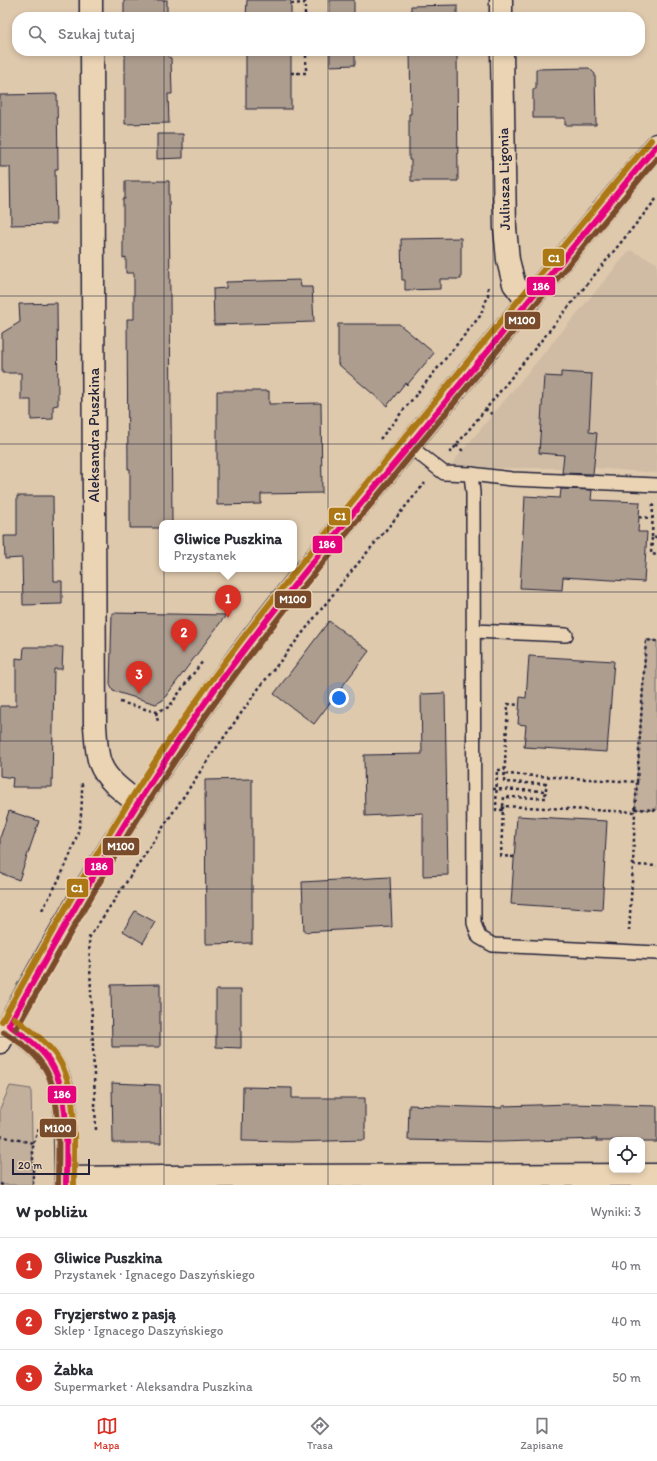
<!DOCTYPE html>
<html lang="pl">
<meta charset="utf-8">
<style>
body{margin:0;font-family:Itim,sans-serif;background:#f7f7f7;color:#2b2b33}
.controls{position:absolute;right:12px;bottom:12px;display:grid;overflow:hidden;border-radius:8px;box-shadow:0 2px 6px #0003}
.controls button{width:36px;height:36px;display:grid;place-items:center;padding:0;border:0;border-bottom:1px solid #e1e1e2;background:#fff;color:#2b2b33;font:20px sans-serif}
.scale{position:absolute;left:12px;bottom:10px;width:78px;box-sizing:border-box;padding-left:4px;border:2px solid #22223b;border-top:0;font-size:11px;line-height:14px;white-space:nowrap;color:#22223b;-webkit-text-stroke:3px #ebd4b4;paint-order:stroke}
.you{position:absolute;left:339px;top:698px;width:14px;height:14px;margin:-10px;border:3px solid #fff;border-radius:50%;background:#1a73e8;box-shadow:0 0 0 6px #1a73e833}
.badge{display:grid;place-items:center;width:26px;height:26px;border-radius:50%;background:#d93025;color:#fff;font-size:13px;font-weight:700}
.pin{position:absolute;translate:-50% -33px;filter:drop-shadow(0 1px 2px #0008)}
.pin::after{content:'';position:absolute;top:21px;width:14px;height:12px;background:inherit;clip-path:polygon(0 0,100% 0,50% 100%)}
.popup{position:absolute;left:159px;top:520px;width:138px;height:52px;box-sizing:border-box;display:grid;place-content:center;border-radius:8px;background:#fff;filter:drop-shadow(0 1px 3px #0005);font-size:13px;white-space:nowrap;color:#7c7c81}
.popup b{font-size:15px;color:#2b2b33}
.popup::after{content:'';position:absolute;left:50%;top:100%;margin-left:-8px;border:8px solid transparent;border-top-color:#fff}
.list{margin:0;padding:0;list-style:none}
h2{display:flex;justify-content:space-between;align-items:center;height:52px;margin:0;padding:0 16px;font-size:17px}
h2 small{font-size:13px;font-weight:400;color:#7c7c81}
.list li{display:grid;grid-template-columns:26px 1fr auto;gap:12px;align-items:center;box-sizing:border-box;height:56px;padding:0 16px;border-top:1px solid #e1e1e2}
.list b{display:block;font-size:15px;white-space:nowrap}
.list p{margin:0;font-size:13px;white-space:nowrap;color:#7c7c81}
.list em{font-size:13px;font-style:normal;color:#7c7c81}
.icon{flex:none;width:22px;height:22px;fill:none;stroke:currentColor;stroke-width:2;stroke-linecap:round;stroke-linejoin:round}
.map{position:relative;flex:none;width:657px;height:1185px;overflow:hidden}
.search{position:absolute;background:#fff;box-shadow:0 2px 6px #0003;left:12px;right:12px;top:12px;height:44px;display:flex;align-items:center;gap:10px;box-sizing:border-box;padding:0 14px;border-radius:16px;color:#7c7c81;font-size:15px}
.sheet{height:220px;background:#fff}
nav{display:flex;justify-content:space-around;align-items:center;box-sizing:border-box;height:56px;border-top:1px solid #e1e1e2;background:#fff;font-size:11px;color:#7c7c81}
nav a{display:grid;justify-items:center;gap:2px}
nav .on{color:#d93025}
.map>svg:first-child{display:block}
.built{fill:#d0bca4}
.green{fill:#c3b09c;stroke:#72696c}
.building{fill:#ad9d8f;stroke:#22223b}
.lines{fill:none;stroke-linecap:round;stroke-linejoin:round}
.service-casing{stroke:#22223b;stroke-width:16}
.minor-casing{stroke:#22223b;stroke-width:25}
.tertiary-casing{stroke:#22223b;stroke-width:25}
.path{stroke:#22223b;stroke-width:2.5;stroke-dasharray:3 3;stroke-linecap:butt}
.service{stroke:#ebd4b4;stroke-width:13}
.minor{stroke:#ebd4b4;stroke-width:22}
.tertiary{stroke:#ebd4b4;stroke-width:22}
.bus-1-casing{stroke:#ebd4b4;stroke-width:9}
.bus-2-casing{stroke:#ebd4b4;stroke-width:9}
.bus-3-casing{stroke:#ebd4b4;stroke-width:9}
.bus-1{stroke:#e5007d;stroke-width:6}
.bus-2{stroke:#7a4b2a;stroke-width:6}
.bus-3{stroke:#ac7815;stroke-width:6}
.grid{fill:none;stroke:#22223b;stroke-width:1;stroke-opacity:0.55}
.labels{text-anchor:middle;stroke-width:3;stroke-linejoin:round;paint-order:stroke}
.street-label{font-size:15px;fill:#22223b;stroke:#ebd4b4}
.line-badge{stroke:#ebd4b4;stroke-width:1.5}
.badge-label{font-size:11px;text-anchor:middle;font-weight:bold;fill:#fff}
</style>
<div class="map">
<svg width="657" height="1185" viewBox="0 0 657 1185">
<rect width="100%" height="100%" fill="#dfc9ad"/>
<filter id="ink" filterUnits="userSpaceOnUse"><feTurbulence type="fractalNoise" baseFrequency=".025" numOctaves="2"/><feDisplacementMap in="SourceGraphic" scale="8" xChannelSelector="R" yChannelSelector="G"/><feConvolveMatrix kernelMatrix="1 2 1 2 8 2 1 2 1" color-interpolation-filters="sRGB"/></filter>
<g filter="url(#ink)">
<!-- built -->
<polygon class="built" points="630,250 657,263 657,473 594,468 448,468"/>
<!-- green -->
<g class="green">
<polygon points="646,640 657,641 657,810 635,809"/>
<polygon points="10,1086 31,1089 33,1185 0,1185 0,1109"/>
</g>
<!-- building -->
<g class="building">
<rect x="124" y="0" width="43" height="17"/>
<polygon points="247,0 291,0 291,17 246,17"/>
<rect x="330" y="0" width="24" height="17"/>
<polygon points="457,5 457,17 411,17 411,6"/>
<polygon points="125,51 168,51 168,57 171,58 172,94 168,94 169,123 125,124"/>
<rect x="246" y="51" width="45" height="58"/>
<polygon points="330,51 355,51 355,65 330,66"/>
<polygon points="410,51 457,51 458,181 411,181 411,160 409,160 409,114 411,114"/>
<polygon points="589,68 595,74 596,125 565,125 565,118 533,118 533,89 536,89 536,69"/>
<polygon points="57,94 58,169 55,169 56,224 11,225 10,167 0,167 0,95"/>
<polygon points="157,134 183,134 183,158 157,159"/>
<polygon points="125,181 169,181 172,523 162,523 162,528 130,528 130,469 128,469 127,319 134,319 134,273 126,273 126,257 123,258 123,199 125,199"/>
<polygon points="461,238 461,279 440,279 440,289 405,290 405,280 402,280 401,239"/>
<polygon points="300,280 301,287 312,287 314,322 214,325 213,289 226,288 226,282"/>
<polygon points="57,303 58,405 53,406 53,419 31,420 31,400 21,400 21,373 2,373 2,333 20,322 19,304"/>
<polygon points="338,324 399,324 434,353 407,385 405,383 387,406 338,364"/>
<polygon points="561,372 592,374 589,432 597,433 593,474 562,473 564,455 539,453 544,376 561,377"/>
<polygon points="217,391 269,391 269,404 321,403 322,493 261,494 261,504 217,505"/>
<polygon points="561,489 592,490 591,500 640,502 638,532 647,532 644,582 563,577 562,590 520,588 525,496 560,498"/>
<polygon points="17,496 53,496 54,581 62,581 62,604 23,605 22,558 5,559 4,536 17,536"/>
<polygon points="112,613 226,615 163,700 156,704 113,691 110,684"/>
<polygon points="329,621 369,651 314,724 274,694"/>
<polygon points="24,647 63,647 62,669 54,669 52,787 12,787 13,778 0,776 0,706 16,706 16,658 23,659"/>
<polygon points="529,656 614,661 607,752 524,747 526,725 518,724 520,697 526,698"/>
<polygon points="445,693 448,875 423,876 423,813 365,816 364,755 422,754 421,694"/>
<polygon points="252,779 252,943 206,944 205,780"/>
<polygon points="9,811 39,821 19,880 0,873 0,838"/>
<polygon points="517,816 607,821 602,910 511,904"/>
<polygon points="390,877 392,927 304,932 302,882"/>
<polygon points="135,911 155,922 143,943 123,931"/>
<polygon points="160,984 160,1047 112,1047 111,985"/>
<polygon points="216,990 241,990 241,1048 216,1047"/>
<polygon points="112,1083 160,1085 161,1143 113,1143"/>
<polygon points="243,1087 292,1088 292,1098 365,1098 365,1140 291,1142 242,1141"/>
<polygon points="571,1104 657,1106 657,1142 642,1142 642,1140 612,1140 612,1141 596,1141 597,1139 500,1142 408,1140 409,1105 502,1108 502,1106"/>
</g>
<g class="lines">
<!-- service casing -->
<g class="service-casing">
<g id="service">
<polyline points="409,446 444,473 471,474 512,479 657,485"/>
<polyline points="471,474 473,493 474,923 479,937 493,945 657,953"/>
<polyline points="473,631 566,635"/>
</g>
</g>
<!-- minor casing -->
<g class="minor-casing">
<g id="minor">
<polyline points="91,0 91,17"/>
<polyline points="501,0 501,17"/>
<path d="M 92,51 L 95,726 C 96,737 96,752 100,763 C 106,780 124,792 138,803"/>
<polyline points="502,51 505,228 508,260 514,284 528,302"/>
<polyline points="66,1178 263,1176 657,1175"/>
</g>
</g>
<!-- tertiary casing -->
<g class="tertiary-casing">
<g id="tertiary">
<path d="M 9,1025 C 44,1048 62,1066 65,1110 L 66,1185"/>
<path d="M 0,1042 C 85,880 182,723 297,581 L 657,145"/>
</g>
</g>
<!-- path -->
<g class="path">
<polyline points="305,0 305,17"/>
<polyline points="291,4 305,3"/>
<polyline points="291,73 306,73 306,51"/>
<polyline points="485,409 493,415"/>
<polyline points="380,439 480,316 488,296 488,287"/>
<polyline points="456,445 463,451"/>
<polyline points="450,453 657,198"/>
<polyline points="639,517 652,518"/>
<polyline points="652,537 653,504"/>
<polyline points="657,538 652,537 651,554 657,555"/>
<polyline points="651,545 657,545"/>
<polyline points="189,679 203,661"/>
<polyline points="120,702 156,712 169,707 189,679"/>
<polyline points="156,712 158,722"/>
<polyline points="505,774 637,782 635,812"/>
<polyline points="637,782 646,640 657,641"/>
<polyline points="493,789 546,791 546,784 504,782 508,704 519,705"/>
<polyline points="503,806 504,797 546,798 545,791"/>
<polyline points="635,809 657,810"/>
<polyline points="503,810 496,810 497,770 505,770"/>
<polyline points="514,857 501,856 503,806 635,812 633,865"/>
<path d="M 42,910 C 56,886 69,862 77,835 C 82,819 82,800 82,783"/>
<polyline points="629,931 633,865 657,866"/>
<polyline points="96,1130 89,938 210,757 259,688 350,573 425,483"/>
<polyline points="0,1136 33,1143 33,1185"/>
<polyline points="33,1143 39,1129"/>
<polyline points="0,1184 3,1185"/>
</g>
<!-- service -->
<use href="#service" class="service"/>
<!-- minor -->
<use href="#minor" class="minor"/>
<!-- tertiary -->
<use href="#tertiary" class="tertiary"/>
<!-- bus-1 casing -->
<g class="bus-1-casing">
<g id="bus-1">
<path d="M 9,1025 C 68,919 127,813 197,714 C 261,623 333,537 405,451 C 489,349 573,247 657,145"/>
<path d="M 9,1025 C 23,1035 38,1045 48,1059 C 71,1090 66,1148 66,1185"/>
</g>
</g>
<!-- bus-2 casing -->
<g class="bus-2-casing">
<g id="bus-2">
<path d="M 16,1029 C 75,924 133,819 202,721 C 265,630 337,546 407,460 C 490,359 574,258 657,158"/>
<path d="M 4,1032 C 18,1041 32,1050 42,1064 C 63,1092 58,1150 58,1185"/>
</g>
</g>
<!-- bus-3 casing -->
<g class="bus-3-casing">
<g id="bus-3">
<path d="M 14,1018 C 29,1029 44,1039 55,1054 C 80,1087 73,1145 74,1185"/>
<path d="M 2,1021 C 61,915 120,809 190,710 C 255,618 327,532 398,446 C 482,344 567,242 651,140"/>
</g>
</g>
<!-- bus-1 -->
<use href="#bus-1" class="bus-1"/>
<!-- bus-2 -->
<use href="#bus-2" class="bus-2"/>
<!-- bus-3 -->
<use href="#bus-3" class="bus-3"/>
</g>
</g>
<!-- grid -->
<path class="grid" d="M 164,0 L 164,17M 328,0 L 328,17M 493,0 L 493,17M 164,51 L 164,1185M 328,51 L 328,1185M 493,51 L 493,1185M 0,148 L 657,148M 0,296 L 657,296M 0,444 L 657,444M 0,592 L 657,592M 0,741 L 657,741M 0,889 L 657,889M 0,1037 L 657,1037"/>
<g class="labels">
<!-- street labels -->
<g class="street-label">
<text transform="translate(504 179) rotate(-91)" y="5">Juliusza Ligonia</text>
<text transform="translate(94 435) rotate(-90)" y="5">Aleksandra Puszkina</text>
</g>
</g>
<g class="line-badge">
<rect x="542" y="248" width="23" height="19" rx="4" fill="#ac7815"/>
<rect x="526" y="276" width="30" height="20" rx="4" fill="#e5007d"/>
<rect x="504" y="311" width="37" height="19" rx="4" fill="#7a4b2a"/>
<rect x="328" y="507" width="23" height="19" rx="4" fill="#ac7815"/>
<rect x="312" y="535" width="31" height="19" rx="4" fill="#e5007d"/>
<rect x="274" y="590" width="38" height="19" rx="4" fill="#7a4b2a"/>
<rect x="102" y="837" width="38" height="19" rx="4" fill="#7a4b2a"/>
<rect x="84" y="857" width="30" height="19" rx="4" fill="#e5007d"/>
<rect x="66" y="878" width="23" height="20" rx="4" fill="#ac7815"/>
<rect x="47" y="1085" width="30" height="19" rx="4" fill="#e5007d"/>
<rect x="39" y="1118" width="38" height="20" rx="4" fill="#7a4b2a"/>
</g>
<g class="badge-label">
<text x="554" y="262">C1</text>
<text x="541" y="290">186</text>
<text x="522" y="324">M100</text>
<text x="340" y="520">C1</text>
<text x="327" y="548">186</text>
<text x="293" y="603">M100</text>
<text x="121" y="850">M100</text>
<text x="99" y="870">186</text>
<text x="77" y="892">C1</text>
<text x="62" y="1098">186</text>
<text x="58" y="1132">M100</text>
</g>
</svg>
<div class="controls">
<button><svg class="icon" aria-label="locate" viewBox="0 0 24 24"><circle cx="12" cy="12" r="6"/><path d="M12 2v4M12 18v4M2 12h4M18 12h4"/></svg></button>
</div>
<div class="scale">20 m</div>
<div class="you"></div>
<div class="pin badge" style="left:228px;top:618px">1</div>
<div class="popup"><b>Gliwice Puszkina</b>Przystanek</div>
<div class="pin badge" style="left:184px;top:652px">2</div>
<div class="pin badge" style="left:139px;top:694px">3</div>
<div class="search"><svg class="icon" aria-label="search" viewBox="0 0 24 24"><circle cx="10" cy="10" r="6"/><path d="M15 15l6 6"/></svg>Szukaj tutaj</div>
</div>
<section class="sheet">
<h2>W pobliżu<small>Wyniki: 3</small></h2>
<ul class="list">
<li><span class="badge">1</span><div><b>Gliwice Puszkina</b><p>Przystanek · Ignacego Daszyńskiego</p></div><em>40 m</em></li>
<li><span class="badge">2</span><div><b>Fryzjerstwo z pasją</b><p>Sklep · Ignacego Daszyńskiego</p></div><em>40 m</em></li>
<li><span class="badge">3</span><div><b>Żabka</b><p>Supermarket · Aleksandra Puszkina</p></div><em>50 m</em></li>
</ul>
</section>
<nav>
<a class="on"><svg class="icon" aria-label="map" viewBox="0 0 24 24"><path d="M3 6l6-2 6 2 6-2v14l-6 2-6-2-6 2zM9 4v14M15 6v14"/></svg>Mapa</a>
<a><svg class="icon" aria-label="directions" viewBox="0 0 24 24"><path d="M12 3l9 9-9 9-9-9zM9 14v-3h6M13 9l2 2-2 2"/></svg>Trasa</a>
<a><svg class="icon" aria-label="saved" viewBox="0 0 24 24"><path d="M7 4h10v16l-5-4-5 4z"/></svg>Zapisane</a>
</nav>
